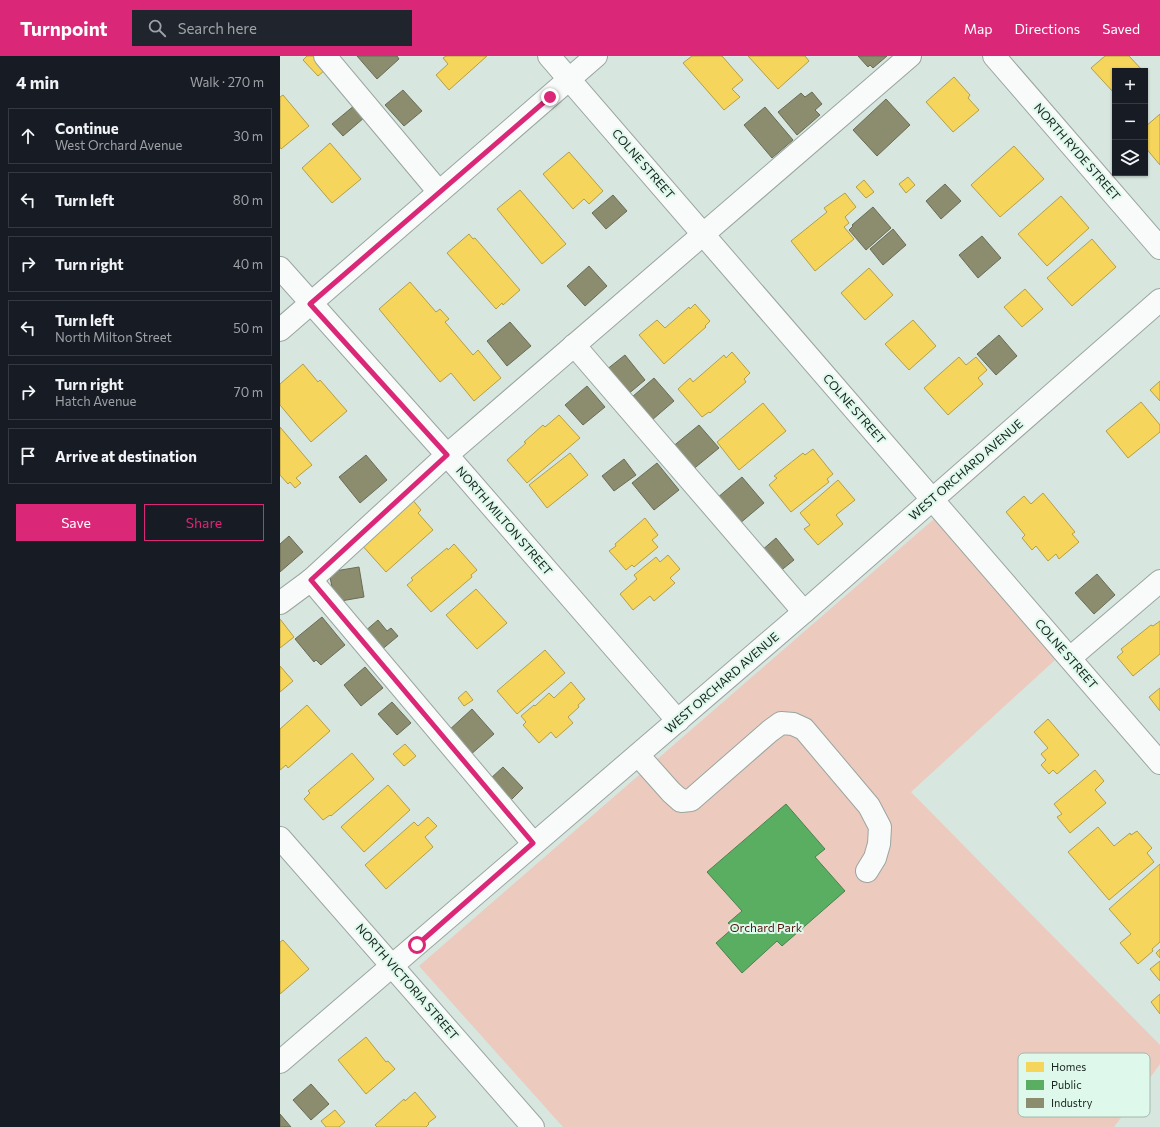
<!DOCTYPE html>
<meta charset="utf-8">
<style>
body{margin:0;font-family:Commissioner,sans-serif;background:#20242c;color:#f1f3f6}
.controls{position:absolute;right:12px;top:12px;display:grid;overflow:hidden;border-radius:0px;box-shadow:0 1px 3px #0004}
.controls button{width:36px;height:36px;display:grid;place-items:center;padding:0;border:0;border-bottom:1px solid #363941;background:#171b24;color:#f1f3f6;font:20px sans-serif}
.stop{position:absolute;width:12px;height:12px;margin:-9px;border:3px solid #db2777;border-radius:50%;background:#fff}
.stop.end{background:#db2777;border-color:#fff;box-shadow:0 1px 4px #0008}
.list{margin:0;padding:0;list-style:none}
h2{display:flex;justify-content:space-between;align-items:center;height:52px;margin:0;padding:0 16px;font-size:17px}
h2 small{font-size:13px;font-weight:400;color:#9ea1a6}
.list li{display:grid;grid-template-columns:26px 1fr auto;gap:12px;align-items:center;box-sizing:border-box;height:56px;margin:0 8px 8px;padding:0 8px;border:1px solid #363941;border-radius:0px}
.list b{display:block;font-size:15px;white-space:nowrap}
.list p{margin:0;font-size:13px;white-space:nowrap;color:#9ea1a6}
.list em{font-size:13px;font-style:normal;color:#9ea1a6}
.actions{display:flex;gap:8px;padding:12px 16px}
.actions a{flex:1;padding:9px 0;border:1px solid #db2777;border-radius:0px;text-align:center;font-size:14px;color:#db2777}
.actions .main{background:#db2777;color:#fff}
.icon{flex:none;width:22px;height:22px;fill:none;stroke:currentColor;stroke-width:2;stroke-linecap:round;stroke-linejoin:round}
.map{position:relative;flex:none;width:880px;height:1071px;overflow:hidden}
header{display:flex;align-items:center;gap:24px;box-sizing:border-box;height:56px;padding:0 20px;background:#db2777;color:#fff}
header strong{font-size:19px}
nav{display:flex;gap:22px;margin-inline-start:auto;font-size:14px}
.search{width:280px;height:36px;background:#20242c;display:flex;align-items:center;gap:10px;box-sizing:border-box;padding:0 14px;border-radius:0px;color:#9ea1a6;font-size:15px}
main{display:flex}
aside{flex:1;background:#171b24}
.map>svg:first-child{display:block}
.green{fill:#eccabd}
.homes{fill:#f6d55c;stroke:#b39f49}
.public{fill:#5aae61;stroke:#46844d}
.industry{fill:#8c8c6e;stroke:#696c56}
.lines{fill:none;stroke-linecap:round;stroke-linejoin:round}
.minor-casing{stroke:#9aa5a0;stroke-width:24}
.minor{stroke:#f9fbfa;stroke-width:22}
.route{stroke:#db2777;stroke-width:5}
.labels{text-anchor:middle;stroke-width:4;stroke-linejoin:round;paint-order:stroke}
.street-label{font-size:12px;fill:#18221e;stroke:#def9ec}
.park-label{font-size:12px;fill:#52190c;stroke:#def9ec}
.key{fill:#def9ec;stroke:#a3b8ae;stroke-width:1}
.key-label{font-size:11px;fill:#18221e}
</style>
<header>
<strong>Turnpoint</strong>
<div class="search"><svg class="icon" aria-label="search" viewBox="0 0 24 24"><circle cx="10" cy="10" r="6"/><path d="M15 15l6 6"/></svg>Search here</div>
<nav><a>Map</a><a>Directions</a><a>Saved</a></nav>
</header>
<main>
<aside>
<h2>4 min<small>Walk · 270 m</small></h2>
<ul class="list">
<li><svg class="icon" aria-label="ahead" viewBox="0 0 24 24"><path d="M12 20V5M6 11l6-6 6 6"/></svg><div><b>Continue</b><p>West Orchard Avenue</p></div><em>30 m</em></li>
<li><svg class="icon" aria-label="left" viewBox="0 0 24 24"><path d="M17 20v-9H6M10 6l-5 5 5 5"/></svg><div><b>Turn left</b></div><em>80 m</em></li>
<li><svg class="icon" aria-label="right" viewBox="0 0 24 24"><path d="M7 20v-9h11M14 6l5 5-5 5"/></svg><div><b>Turn right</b></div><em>40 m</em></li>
<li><svg class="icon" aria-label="left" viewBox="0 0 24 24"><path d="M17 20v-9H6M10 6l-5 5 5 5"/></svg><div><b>Turn left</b><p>North Milton Street</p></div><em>50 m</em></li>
<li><svg class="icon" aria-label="right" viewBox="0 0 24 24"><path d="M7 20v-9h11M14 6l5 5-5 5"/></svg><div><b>Turn right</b><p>Hatch Avenue</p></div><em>70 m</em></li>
<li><svg class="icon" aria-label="arrive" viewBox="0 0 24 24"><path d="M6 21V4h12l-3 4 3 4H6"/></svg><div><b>Arrive at destination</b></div></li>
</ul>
<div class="actions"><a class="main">Save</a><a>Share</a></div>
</aside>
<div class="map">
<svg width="880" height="1071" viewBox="0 0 880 1071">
<rect width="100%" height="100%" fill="#d7e6df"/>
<!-- green -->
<polygon class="green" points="654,463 776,603 631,736 880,989 880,1008 834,1071 283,1071 139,910"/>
<!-- homes -->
<g class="homes">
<polygon points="27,0 34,0 45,14 38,20 23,4"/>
<polygon points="166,0 207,0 169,34 156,19 168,8 163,2"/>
<polygon points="412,0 442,0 463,24 452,33 460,41 444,54 403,7"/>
<polygon points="468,0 525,0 529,5 498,33"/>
<polygon points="825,0 849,0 863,15 835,15 835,38 811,12"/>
<polygon points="674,21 690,39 688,42 699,54 673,76 646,46"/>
<polygon points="3,39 29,70 1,93 0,91 0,41"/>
<polygon points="880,58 880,109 865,91 865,71"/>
<polygon points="50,87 81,123 52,147 22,112"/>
<polygon points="734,90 764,123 720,161 691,129"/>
<polygon points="289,96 323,135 309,148 304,143 293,153 263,118"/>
<polygon points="628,121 635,129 626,137 619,128"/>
<polygon points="584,124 594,136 586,142 576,131"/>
<polygon points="240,134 286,188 262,208 217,153"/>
<polygon points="565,137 576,151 565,161 569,167 564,171 574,183 535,215 511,185 547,156 544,152"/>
<polygon points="781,140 809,172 767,210 738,178"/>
<polygon points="189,178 193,183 195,182 240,234 223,249 222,247 216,253 167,197"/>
<polygon points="812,183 836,211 792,250 767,222"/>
<polygon points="589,212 613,239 585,264 561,237"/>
<polygon points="130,226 156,256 160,253 169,263 165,266 193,299 198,294 221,322 194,345 171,317 160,326 99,253"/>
<polygon points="745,233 763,253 742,271 724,251"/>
<polygon points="415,248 430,265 425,270 426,271 384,308 359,279 377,264 385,272 409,251 410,253"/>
<polygon points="633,264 656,290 629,314 605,288"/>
<polygon points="452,296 470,317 464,323 466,326 430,357 429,356 422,361 398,333 410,322 413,326 444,299 446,302"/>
<polygon points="679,301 686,309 696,301 707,314 698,322 703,328 668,359 644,332"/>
<polygon points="23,308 38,326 40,324 67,355 31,386 0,349 0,328"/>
<polygon points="880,325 880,345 870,334"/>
<polygon points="861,346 880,369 880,376 848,402 826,375"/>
<polygon points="483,347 506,375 459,414 437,386"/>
<polygon points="279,359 300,382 247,427 227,404 246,387 244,386 263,369 265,371"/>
<polygon points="0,371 32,409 16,422 21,427 15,432 10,426 8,428 0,419"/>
<polygon points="533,393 553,418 547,423 549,426 511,456 489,429 497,422 494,420 523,397 525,399"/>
<polygon points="290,397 308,419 267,452 249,429"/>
<polygon points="558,424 575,444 556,459 563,468 538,489 524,473 530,469 520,457"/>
<polygon points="763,437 795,476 792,478 799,486 779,503 776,498 768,505 756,490 752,494 742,482 745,479 726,456 744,440 751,448"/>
<polygon points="131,442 141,454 138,457 153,474 106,516 80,487"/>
<polygon points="365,462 378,479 372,484 378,491 354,511 352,509 346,514 329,495 336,490 335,488"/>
<polygon points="174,488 197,514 191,519 192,521 151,556 127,529 133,524 131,522 167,492 168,494"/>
<polygon points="388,499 400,513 390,522 395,527 374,545 370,540 353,554 340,538 357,523 354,519 376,501 380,506"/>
<polygon points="196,533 227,567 197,593 166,559"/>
<polygon points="0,563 14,581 0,592"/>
<polygon points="880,565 880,598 853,620 837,601 843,596 841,593 871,569 873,570"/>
<polygon points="265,594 285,617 237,658 217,635"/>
<polygon points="0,610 13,625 0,636"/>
<polygon points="291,626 305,643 298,649 299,651 288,661 293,667 276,682 271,676 259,687 243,669 246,666 241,660 254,649 255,650 269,637 274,642"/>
<polygon points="880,632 880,655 869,641"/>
<polygon points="186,635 193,644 184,650 178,642"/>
<polygon points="27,649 50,675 8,712 6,709 0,714 0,673"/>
<polygon points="768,663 799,699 777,718 773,714 769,718 761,709 766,704 761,698 768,692 754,676"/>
<polygon points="125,688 136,700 124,710 113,698"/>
<polygon points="72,697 94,723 51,760 50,759 43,764 24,743 30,737 28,735"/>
<polygon points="815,714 824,725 815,734 826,747 790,777 777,761 782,758 774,748"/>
<polygon points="108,729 130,754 84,796 61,771"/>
<polygon points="148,761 157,770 145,781 153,791 106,833 85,809 134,766 138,770"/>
<polygon points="818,771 834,790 850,777 851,779 857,775 872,792 867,797 874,806 829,844 788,796"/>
<polygon points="880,808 880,886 872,893 873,895 858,908 840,887 851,878 829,853"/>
<polygon points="3,884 29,913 0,938 0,886"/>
<polygon points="880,893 880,902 876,897"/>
<polygon points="880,905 880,925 870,913"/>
<polygon points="880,938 880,958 871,946"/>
<polygon points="86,981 106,1006 108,1005 115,1013 86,1038 58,1004"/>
<polygon points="135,1036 156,1061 148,1067 149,1068 146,1071 97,1071 95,1069 124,1043 125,1045"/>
<polygon points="55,1054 65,1066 59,1071 46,1071 41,1065"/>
</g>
<!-- public -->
<polygon class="public" points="506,748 545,793 535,801 565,835 502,890 497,885 462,917 436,887 453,872 448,867 462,855 427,816"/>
<!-- industry -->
<g class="industry">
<polygon points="77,0 117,0 119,3 97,23"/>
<polygon points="578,0 607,0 593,12 590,9 588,11"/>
<polygon points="123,34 142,55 124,70 105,49"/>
<polygon points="532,36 542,48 535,54 540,59 517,79 498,56 521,37 525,41"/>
<polygon points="606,43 630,69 597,100 573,74"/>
<polygon points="75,49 85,61 63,80 52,68"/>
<polygon points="485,51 513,84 492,102 464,69"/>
<polygon points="665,128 681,145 661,163 646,145"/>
<polygon points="333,139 347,155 326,173 312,157"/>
<polygon points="593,151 611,172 586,194 569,174 573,170 572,169"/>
<polygon points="613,173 626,189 603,209 590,193"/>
<polygon points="702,180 721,202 698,222 679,199"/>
<polygon points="309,210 327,230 305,250 287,230"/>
<polygon points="230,266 251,290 227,310 207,285"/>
<polygon points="719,279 737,300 716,319 697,298"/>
<polygon points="345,299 365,324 347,339 326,314"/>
<polygon points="374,322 394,345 372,364 352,341"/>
<polygon points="307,330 325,351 303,369 285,349"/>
<polygon points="419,369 439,392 411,415 391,392"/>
<polygon points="86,399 107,424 80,447 59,421"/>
<polygon points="344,403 356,419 334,435 322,420"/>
<polygon points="377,407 399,434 374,454 352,427"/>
<polygon points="462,421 484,447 459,468 437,442"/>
<polygon points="9,480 23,496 0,516 0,488"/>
<polygon points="496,482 514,504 499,516 481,495"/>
<polygon points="79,511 84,541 55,546 49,516"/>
<polygon points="817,518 835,539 814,558 795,537"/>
<polygon points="42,561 65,589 41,609 36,604 34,606 15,583"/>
<polygon points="98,564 107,575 111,572 118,580 100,595 84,576"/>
<polygon points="85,611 103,632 81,650 64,629"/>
<polygon points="112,646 131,667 117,679 98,658"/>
<polygon points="192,653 214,678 189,700 167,676"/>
<polygon points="223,711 243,732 229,746 209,724"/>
<polygon points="31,1028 49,1048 31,1064 13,1044"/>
<polygon points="0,1058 11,1071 0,1071"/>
</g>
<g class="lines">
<!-- minor casing -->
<g class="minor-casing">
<g id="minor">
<polyline points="45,0 159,136"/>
<polyline points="269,0 880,707"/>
<polyline points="714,0 880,192"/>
<polyline points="0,212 167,399 398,665"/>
<polyline points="0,274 316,0"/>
<polyline points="294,289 524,556"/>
<polyline points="31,524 253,787"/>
<polyline points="0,547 31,524 167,399 630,0"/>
<polyline points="790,602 880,525"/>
<polyline points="358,699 391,736 401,745 411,744 490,675 501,667 513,668 524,673 589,750 600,771 599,788 595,802 587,815"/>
<polyline points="0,782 253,1071"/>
<polyline points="0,1006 524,556 880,244"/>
</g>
</g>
<!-- minor -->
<use href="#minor" class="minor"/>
</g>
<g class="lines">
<!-- route -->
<polyline class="route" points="137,889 253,787 31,524 167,399 30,248 270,41"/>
</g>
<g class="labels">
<!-- street labels -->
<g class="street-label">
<text transform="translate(797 96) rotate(49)" y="4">NORTH RYDE STREET</text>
<text transform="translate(363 108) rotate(49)" y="4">COLNE STREET</text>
<text transform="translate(574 353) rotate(49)" y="4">COLNE STREET</text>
<text transform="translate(686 414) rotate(-41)" y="4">WEST ORCHARD AVENUE</text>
<text transform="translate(224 465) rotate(49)" y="4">NORTH MILTON STREET</text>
<text transform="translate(786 598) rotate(49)" y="4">COLNE STREET</text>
<text transform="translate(442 627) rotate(-41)" y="4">WEST ORCHARD AVENUE</text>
<text transform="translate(127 926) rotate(49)" y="4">NORTH VICTORIA STREET</text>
</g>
<!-- park labels -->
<g class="park-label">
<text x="486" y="876">Orchard Park</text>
</g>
</g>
<!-- legend -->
<rect x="738" y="997" width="132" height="64" rx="6" class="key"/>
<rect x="746" y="1006" width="18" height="10" fill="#f6d55c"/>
<rect x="746" y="1024" width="18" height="10" fill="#5aae61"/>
<rect x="746" y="1042" width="18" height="10" fill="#8c8c6e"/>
<g class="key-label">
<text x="771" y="1015">Homes</text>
<text x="771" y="1033">Public</text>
<text x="771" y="1051">Industry</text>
</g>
</svg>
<div class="controls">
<button>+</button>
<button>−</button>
<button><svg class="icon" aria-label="layers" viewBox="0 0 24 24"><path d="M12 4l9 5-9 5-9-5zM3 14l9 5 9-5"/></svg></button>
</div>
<div class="stop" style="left:137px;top:889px"></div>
<div class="stop end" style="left:270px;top:41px"></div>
</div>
</main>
